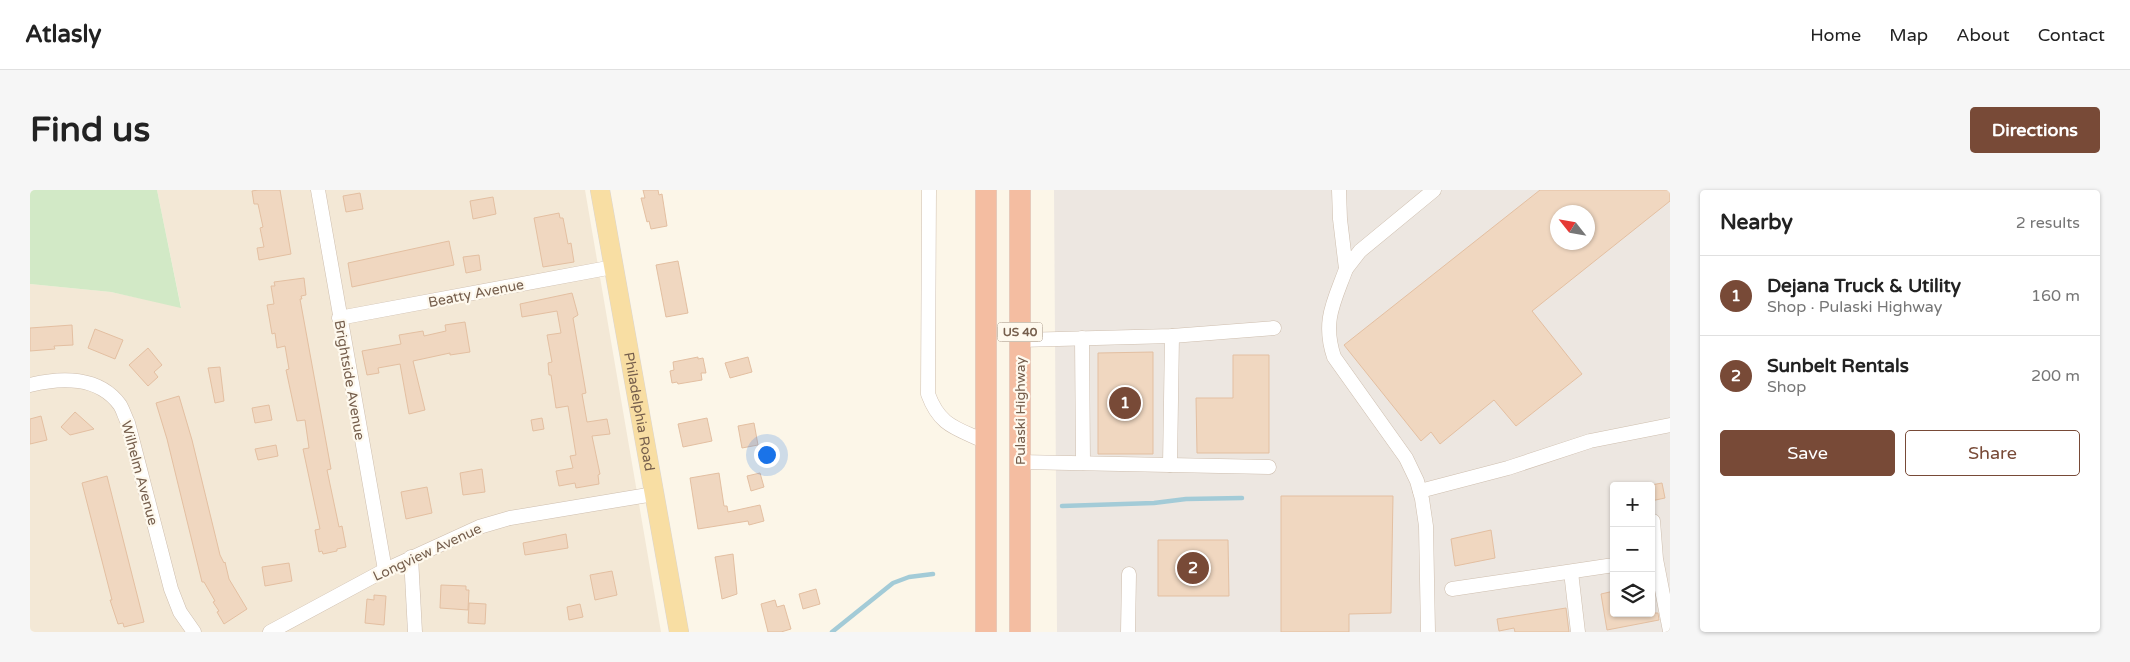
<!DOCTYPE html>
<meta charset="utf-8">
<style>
body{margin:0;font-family:"Varela Round",sans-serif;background:#f6f6f6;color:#222}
.controls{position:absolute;right:15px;bottom:15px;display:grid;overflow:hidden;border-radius:5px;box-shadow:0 1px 4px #0004}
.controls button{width:45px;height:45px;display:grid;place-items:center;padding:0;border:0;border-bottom:1px solid #e0e0e0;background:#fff;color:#222;font:25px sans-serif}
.compass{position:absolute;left:1520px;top:15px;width:45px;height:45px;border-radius:50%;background:#fff;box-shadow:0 1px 4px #0004;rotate:301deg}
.you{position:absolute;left:736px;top:264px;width:18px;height:18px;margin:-12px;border:4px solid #fff;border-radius:50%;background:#1a73e8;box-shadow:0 0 0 8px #1a73e833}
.badge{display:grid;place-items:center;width:32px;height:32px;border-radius:50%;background:#784a37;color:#fff;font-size:16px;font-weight:700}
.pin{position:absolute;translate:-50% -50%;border:2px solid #fff;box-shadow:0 1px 5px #0006}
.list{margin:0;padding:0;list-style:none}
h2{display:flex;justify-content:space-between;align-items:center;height:65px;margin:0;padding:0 20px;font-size:21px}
h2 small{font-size:16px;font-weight:400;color:#767676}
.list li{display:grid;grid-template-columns:32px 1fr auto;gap:15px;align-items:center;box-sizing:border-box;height:80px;padding:0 20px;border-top:1px solid #e0e0e0}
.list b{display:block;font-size:19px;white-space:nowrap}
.list p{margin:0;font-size:16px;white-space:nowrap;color:#767676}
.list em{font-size:16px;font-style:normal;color:#767676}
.actions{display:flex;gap:10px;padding:15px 20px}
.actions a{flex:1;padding:11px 0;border:1px solid #784a37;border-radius:5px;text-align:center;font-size:18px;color:#784a37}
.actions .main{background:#784a37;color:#fff}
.icon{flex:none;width:28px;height:28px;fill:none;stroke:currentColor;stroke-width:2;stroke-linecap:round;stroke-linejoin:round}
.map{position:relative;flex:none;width:1640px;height:442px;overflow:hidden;border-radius:5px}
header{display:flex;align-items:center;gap:30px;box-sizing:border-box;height:70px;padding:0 25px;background:#fff;border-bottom:1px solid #e0e0e0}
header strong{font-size:24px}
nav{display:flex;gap:28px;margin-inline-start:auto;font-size:18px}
.intro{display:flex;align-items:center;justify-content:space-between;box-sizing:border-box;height:120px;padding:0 30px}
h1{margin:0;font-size:35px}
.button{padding:12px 22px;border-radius:5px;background:#784a37;color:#fff;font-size:18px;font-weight:700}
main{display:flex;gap:30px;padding:0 30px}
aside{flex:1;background:#fff;border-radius:5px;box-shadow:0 1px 4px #0004}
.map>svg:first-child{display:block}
.residential{fill:#f3e8d6}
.industrial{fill:#ede7e1;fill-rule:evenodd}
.green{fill:#d2e9c6}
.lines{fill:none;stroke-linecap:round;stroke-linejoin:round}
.stream{stroke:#a3cbd7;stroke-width:4.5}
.building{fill:#f0d7c0;stroke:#e3bfa1;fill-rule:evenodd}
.minor-casing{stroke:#cebeae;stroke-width:15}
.major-casing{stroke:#dbd5d0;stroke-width:20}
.highway-casing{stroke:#dbd5d0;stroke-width:22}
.minor{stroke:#fff;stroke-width:14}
.major{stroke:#f8dea3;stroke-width:19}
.highway{stroke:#f4bda1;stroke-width:21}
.labels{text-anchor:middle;stroke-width:4.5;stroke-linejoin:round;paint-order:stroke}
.shield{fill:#fef9ee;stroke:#9e8c7d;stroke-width:1}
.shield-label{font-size:12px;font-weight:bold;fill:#755e4c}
.street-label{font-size:14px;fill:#755e4c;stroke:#fef9ee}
</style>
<header>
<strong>Atlasly</strong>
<nav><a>Home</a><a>Map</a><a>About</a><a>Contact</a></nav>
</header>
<div class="intro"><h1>Find us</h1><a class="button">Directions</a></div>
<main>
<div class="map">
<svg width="1640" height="442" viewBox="0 0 1640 442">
<rect width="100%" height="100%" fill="#fcf6e8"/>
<!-- residential -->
<polygon class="residential" points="127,0 555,0 631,442 0,442 0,94 81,102 151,117"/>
<!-- industrial -->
<path class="industrial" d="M 1024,0 L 1640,0 L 1640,442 L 1027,442 ZM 1528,22 L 1558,22 L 1558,52 L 1528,52 ZM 1584,296 L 1621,296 L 1621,423 L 1584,423 Z"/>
<!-- green -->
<polygon class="green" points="0,0 127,0 151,118 81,102 0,94"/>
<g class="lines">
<!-- stream -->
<g class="stream">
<polyline points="1032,316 1124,313 1156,309 1212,308"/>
<polyline points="802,442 863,393 879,387 903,384"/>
</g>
</g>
<!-- building -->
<g class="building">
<polygon points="228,0 250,0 261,64 229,70 227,58 234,57 230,38 233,37 228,14 224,14 222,1"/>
<polygon points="613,0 628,0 629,5 632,4 637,36 621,39 619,31 617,32 611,8 615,8"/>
<path d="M 1510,0 L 1640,0 L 1640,11 L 1502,121 L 1552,184 L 1486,236 L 1464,210 L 1410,254 L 1401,242 L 1391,251 L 1314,155 ZM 1528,22 L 1558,22 L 1558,52 L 1528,52 Z"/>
<polygon points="330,3 333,19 316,22 313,6"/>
<polygon points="463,7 466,24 443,29 440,11"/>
<polygon points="529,23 530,28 533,28 538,54 541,53 544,72 513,77 504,28"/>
<polygon points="419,51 424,75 322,97 318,73"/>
<polygon points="449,65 451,80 436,83 433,67"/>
<polygon points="648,71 658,123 636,127 626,75"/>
<polygon points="274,88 276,105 271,106 272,109 270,109 301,279 297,280 309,337 312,336 316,357 307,359 307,361 293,364 292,361 289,362 285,340 290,339 273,259 279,258 275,230 267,231 256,180 259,179 255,156 247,158 245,143 242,144 237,115 244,114 241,96 245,96 244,92"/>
<polygon points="542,103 548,125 543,128 556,203 552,204 557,232 577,229 580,244 562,246 570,284 568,285 569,294 546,298 545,293 529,296 526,281 543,278 540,266 546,265 538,216 526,218 521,185 519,185 518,173 522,172 517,145 531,143 527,121 492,127 490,114"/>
<polygon points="435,132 440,162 420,165 420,163 383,171 395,220 379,224 370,174 348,178 349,183 337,185 332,161 371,154 369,145 393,141 394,146 416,141 415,135"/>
<polygon points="42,135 43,155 24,156 25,159 0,161 0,138"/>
<polygon points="65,139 93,150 85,169 58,158"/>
<polygon points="118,158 132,175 124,182 128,187 118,196 99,175"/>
<polygon points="1123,162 1123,264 1068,264 1068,163"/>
<polygon points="1203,165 1239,165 1239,263 1167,263 1166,208 1203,208"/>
<polygon points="668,167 668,169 673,168 676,183 671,183 672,190 648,194 647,192 642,193 640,181 644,180 643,172"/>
<polygon points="718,167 722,182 700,188 695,173"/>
<polygon points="190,177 194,211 185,213 178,178"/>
<polygon points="149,206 162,250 190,365 194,373 195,372 199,389 217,419 194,434 187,422 189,421 183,412 185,411 174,392 172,392 137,249 126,213"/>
<polygon points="239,215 242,230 225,233 222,218"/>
<polygon points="45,222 64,239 40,245 31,237"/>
<polygon points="11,226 17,250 0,254 0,229"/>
<polygon points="512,228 514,239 503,241 501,230"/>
<polygon points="677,228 682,251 653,257 648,234"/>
<polygon points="724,233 728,255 712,258 708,236"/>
<polygon points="246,255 248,266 228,270 225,259"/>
<polygon points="452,279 455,302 433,305 430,283"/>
<polygon points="689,283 694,316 697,316 698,322 730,315 734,331 719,335 718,331 668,339 660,288"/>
<polygon points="730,283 734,297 721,301 717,286"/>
<polygon points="77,286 114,432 94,437 93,433 88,434 80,410 82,410 52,293"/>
<polygon points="1632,293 1635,308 1621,311 1621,295"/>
<polygon points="397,297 402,323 376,329 371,302"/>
<polygon points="1251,306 1363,306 1361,423 1319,424 1319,442 1251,442"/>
<polygon points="1461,340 1465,368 1425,376 1421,349"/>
<polygon points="536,344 538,358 495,365 493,353"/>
<polygon points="1128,350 1198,350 1199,406 1128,406"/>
<polygon points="703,364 707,404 692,409 685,367"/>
<polygon points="259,373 262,391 235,396 232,377"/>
<polygon points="582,381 587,405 565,410 560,385"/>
<polygon points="411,395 436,396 436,400 439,400 438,420 410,418"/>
<polygon points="786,399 790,414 773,419 769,404"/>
<polygon points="1584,401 1584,423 1628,423 1629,430 1577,440 1571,404"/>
<polygon points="344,405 356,406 354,435 335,433 337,409 344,410"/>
<polygon points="745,410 747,417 754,415 761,439 751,442 738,442 731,414"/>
<polygon points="439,413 456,414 455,434 438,433"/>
<polygon points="550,414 553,427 539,430 537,417"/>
<polygon points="1536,418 1539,442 1485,442 1484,438 1469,441 1467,429"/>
</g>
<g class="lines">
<!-- minor casing -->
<g class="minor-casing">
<g id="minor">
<polyline points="288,0 355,380"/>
<path d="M 899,0 L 898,204 C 910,237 927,238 956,252"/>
<polyline points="1309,0 1310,29 1316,79 1330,61 1404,0"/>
<path d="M 1316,79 C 1304,112 1292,131 1304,167 L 1376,268 L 1387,291 L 1392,309 L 1396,336 L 1398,442"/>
<polyline points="309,128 583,77"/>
<polyline points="1052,148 1053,273"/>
<polyline points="990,150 1142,146 1244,138"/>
<path d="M 0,195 C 31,187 69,186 90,215 C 93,220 95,227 98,233 L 141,399 L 150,422 L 164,442"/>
<polyline points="990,272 1239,277"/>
<polyline points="1140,275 1142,146"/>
<polyline points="1390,301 1478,278 1560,251 1640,235"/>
<polyline points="1623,331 1626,369 1640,441"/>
<polyline points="381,367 385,442"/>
<polyline points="1541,382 1548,442"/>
<polyline points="1422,399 1584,375"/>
<polyline points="240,442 355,380 449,337 480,328 624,304"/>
<polyline points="1098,442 1099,384"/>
</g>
</g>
<!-- major casing -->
<g class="major-casing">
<g id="major">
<path id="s1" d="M 570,0 L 649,442"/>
</g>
</g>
<!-- highway casing -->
<g class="highway-casing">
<g id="highway">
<polyline points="990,0 990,442"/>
<polyline points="956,442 956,0"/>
</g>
</g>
<!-- minor -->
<use href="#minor" class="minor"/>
<!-- major -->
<use href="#major" class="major"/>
<!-- highway -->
<use href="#highway" class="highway"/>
</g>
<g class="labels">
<!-- shield labels -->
<rect class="shield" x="967.5" y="132.5" width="45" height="19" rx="4"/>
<g class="shield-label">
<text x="990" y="146">US 40</text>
</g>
<!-- street labels -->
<g class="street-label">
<text transform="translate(446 103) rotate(-11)" y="5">Beatty Avenue</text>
<text transform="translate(320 190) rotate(80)" y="5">Brightside Avenue</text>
<text dy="5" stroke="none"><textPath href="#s1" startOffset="225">Philadelphia Road</textPath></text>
<text transform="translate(990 221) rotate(-90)" y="5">Pulaski Highway</text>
<text transform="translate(110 283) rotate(75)" y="5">Wilhelm Avenue</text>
<text transform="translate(397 362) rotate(-25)" y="5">Longview Avenue</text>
</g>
</g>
</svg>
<div class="controls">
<button>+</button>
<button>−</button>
<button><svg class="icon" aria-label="layers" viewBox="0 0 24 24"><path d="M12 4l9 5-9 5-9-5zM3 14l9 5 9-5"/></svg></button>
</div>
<svg class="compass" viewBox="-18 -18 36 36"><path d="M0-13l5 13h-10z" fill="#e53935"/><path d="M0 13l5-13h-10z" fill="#767676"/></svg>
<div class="you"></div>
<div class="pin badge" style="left:1095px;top:213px">1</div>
<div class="pin badge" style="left:1163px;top:378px">2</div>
</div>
<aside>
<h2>Nearby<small>2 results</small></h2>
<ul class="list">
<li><span class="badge">1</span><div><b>Dejana Truck &amp; Utility</b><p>Shop · Pulaski Highway</p></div><em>160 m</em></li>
<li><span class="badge">2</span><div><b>Sunbelt Rentals</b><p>Shop</p></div><em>200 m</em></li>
</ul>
<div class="actions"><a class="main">Save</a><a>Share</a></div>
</aside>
</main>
